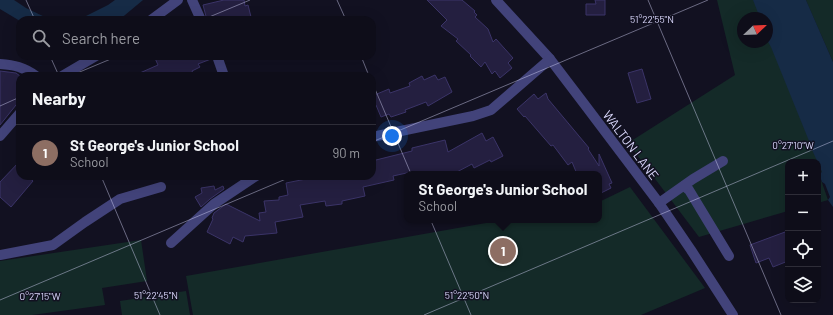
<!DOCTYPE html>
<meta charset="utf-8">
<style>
body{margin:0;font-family:Barlow,sans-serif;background:#171622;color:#f1f3f6}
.controls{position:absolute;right:12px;bottom:12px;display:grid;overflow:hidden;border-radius:8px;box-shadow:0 4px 16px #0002}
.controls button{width:36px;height:36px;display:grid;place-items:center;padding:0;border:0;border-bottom:1px solid #2e2d38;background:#0e0d19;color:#f1f3f6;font:20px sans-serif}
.compass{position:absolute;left:737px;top:12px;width:36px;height:36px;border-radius:50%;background:#0e0d19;box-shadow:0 4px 16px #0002;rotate:67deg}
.you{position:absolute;left:392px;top:136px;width:14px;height:14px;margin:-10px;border:3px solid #fff;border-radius:50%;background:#1a73e8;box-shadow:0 0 0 6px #1a73e833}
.badge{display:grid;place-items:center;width:26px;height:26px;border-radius:50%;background:#1ed7de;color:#fff;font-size:13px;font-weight:700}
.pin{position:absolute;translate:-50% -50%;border:2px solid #fff;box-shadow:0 1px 4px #0006}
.popup{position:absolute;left:404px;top:171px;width:198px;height:52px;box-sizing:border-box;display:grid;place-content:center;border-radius:8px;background:#0e0d19;filter:drop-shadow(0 1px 3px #0005);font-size:13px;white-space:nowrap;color:#9b9ca2}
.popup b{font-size:15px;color:#f1f3f6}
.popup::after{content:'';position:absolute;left:50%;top:100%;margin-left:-8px;border:8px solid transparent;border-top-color:#0e0d19}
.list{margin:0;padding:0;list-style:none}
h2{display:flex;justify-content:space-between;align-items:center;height:52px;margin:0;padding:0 16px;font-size:17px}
h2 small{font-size:13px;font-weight:400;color:#9b9ca2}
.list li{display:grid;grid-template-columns:26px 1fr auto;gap:12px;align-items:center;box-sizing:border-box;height:56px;padding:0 16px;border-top:1px solid #2e2d38}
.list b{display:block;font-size:15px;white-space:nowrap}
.list p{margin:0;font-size:13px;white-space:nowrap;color:#9b9ca2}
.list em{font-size:13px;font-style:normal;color:#9b9ca2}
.icon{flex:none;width:22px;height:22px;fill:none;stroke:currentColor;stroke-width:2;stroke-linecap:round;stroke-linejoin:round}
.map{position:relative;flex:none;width:833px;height:315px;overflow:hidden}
.search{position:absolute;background:#0e0d19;box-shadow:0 4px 16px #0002;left:16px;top:16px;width:360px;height:44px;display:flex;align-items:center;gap:10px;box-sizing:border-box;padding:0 14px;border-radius:12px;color:#9b9ca2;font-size:15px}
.panel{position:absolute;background:#0e0d19;box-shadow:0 4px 16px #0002;left:16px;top:72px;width:360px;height:108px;border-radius:12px}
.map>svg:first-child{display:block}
.green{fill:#142a28}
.water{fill:#162b46}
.building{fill:#241f40;stroke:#3b3468}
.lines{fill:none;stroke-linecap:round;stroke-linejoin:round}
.minor{stroke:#42437a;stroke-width:10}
.ticks{fill:none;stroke:#d8d6fa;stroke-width:1;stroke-opacity:0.45}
.labels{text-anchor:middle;stroke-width:3;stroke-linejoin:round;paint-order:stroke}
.street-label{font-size:13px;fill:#d8d6fa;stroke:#121121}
.ticks-label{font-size:10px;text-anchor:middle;fill:#d8d6fa;stroke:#121121;stroke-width:3;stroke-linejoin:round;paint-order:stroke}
</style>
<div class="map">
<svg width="833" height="315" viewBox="0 0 833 315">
<rect width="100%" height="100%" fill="#121121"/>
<!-- green -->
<g class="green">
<polygon points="717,0 756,0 761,18 743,18 743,42 767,42 767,34 818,162 788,162 788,211 699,237 628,143 735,75"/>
<polygon points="806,0 833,0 833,62 808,5"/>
<polygon points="818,162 822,172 819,174 828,200 818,203"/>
<polygon points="630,187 705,288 641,315 193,315 186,276 503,220 599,220 599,202"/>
<polygon points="141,240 147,281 102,288 105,305 32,315 0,315 0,261"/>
<polygon points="186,291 190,315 122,315 120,301"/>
</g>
<!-- water -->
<g class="water">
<polygon points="0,0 14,0 26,8 49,19 55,20 20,21 0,9"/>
<polygon points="115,0 143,0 119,20 78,20 108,5"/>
<polygon points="753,0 806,0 833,62 833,207 828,200 830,197 825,184 822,182 819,174 822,172 809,143 806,143 809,141 771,47 767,40 767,18 760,18"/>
</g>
<!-- building -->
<g class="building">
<polygon points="224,0 244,0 245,6 248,5 251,17 240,20 207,20 203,5"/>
<polygon points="427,0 462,0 475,11 474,12 477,15 475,17 488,29 493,42 496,39 513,58 508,63 512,68 500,78 495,71 492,74 485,62 481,67 470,56 471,55 456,41 458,39 441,26 447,20"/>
<polygon points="595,0 605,0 605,15 586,15 586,4 596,4"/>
<polygon points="154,56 211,56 211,59 198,64 200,67 192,71 194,76 133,76 158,65"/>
<polygon points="642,69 651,99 637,103 628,73"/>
<polygon points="0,71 16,73 20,76 20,100 0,125"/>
<polygon points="435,75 438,80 445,77 452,92 428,106 426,102 405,110 406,112 391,117 389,114 381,117 376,105 372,106 372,96 389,89 390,93 410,86 409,83 422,76 424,80"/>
<polygon points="546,93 548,99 589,148 588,149 599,166 599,154 612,183 609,184 611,188 599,194 599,174 577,174 572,162 568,165 553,145 551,146 525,116 524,117 517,109 534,94 538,99"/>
<polygon points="482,133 486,141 493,137 503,156 491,162 490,160 474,168 472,164 453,174 412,174 411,172 393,176 394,180 363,187 365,196 342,201 342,204 326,206 325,201 300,205 303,217 275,222 277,233 245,236 243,242 233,237 230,244 207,232 213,219 212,218 214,213 226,204 260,221 259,213 266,212 264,201 279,200 279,197 288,195 286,183 306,179 305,176 372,176 372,161 412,151 412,148 445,140 448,152"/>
<polygon points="20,161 20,176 27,176 33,181 11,207 0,197 0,182"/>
<polygon points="214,186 215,190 223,186 224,189 210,199 201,207 195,197 202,193 201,188"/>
<polygon points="785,232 788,240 788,261 773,267 769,258 756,263 750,245"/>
</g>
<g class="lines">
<!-- minor -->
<g class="minor">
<polyline points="192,0 201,20"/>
<polyline points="496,0 550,59 585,105 659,203 691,250 733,315"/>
<polyline points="151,20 178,0"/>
<polyline points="217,56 224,76"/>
<path d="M 0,64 C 14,65 24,67 36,76"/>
<polyline points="62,76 96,56"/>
<polyline points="0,136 20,113"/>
<polyline points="372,137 473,116 491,110 550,59"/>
<polyline points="684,186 689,190 729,256"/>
<polyline points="659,203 693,179 723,161"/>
<polyline points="171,243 214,204 256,176"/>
<polyline points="0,255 53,245 85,222 120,199 161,187"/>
</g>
</g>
<!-- ticks -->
<path class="ticks" d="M 26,0 L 35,20M 337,0 L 346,20M 648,0 L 781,315M 202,20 L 250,0M 50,56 L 59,76M 361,56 L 369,76M 70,76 L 118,56M 372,82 L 471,315M 0,106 L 20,97M 372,142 L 708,0M 101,176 L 160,315M 0,300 L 293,176M 424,315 L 833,141"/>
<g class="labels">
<!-- street labels -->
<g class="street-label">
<text transform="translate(631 145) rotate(53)" y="5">WALTON LANE</text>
</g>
</g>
<g class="ticks-label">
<text x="652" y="23">51°22'55"N</text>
<text x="793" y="149">0°27'10"W</text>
<text x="156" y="299">51°22'45"N</text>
<text x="467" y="299">51°22'50"N</text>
<text x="40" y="300">0°27'15"W</text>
</g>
</svg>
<div class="controls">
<button>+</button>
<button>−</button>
<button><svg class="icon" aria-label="locate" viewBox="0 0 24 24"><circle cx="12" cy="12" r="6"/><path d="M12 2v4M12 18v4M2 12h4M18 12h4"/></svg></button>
<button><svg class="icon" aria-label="layers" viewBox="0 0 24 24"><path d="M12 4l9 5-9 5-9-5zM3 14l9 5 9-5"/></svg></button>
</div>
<svg class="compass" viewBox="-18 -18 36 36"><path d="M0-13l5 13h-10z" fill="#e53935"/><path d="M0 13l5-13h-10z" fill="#9b9ca2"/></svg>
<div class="you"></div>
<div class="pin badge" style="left:503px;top:251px;background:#8d6e63">1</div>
<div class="popup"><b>St George's Junior School</b>School</div>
<div class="search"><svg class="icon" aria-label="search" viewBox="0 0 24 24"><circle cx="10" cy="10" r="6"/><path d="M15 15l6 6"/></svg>Search here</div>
<section class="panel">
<h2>Nearby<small></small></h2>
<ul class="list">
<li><span class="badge" style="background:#8d6e63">1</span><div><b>St George's Junior School</b><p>School</p></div><em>90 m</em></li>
</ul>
</section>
</div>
